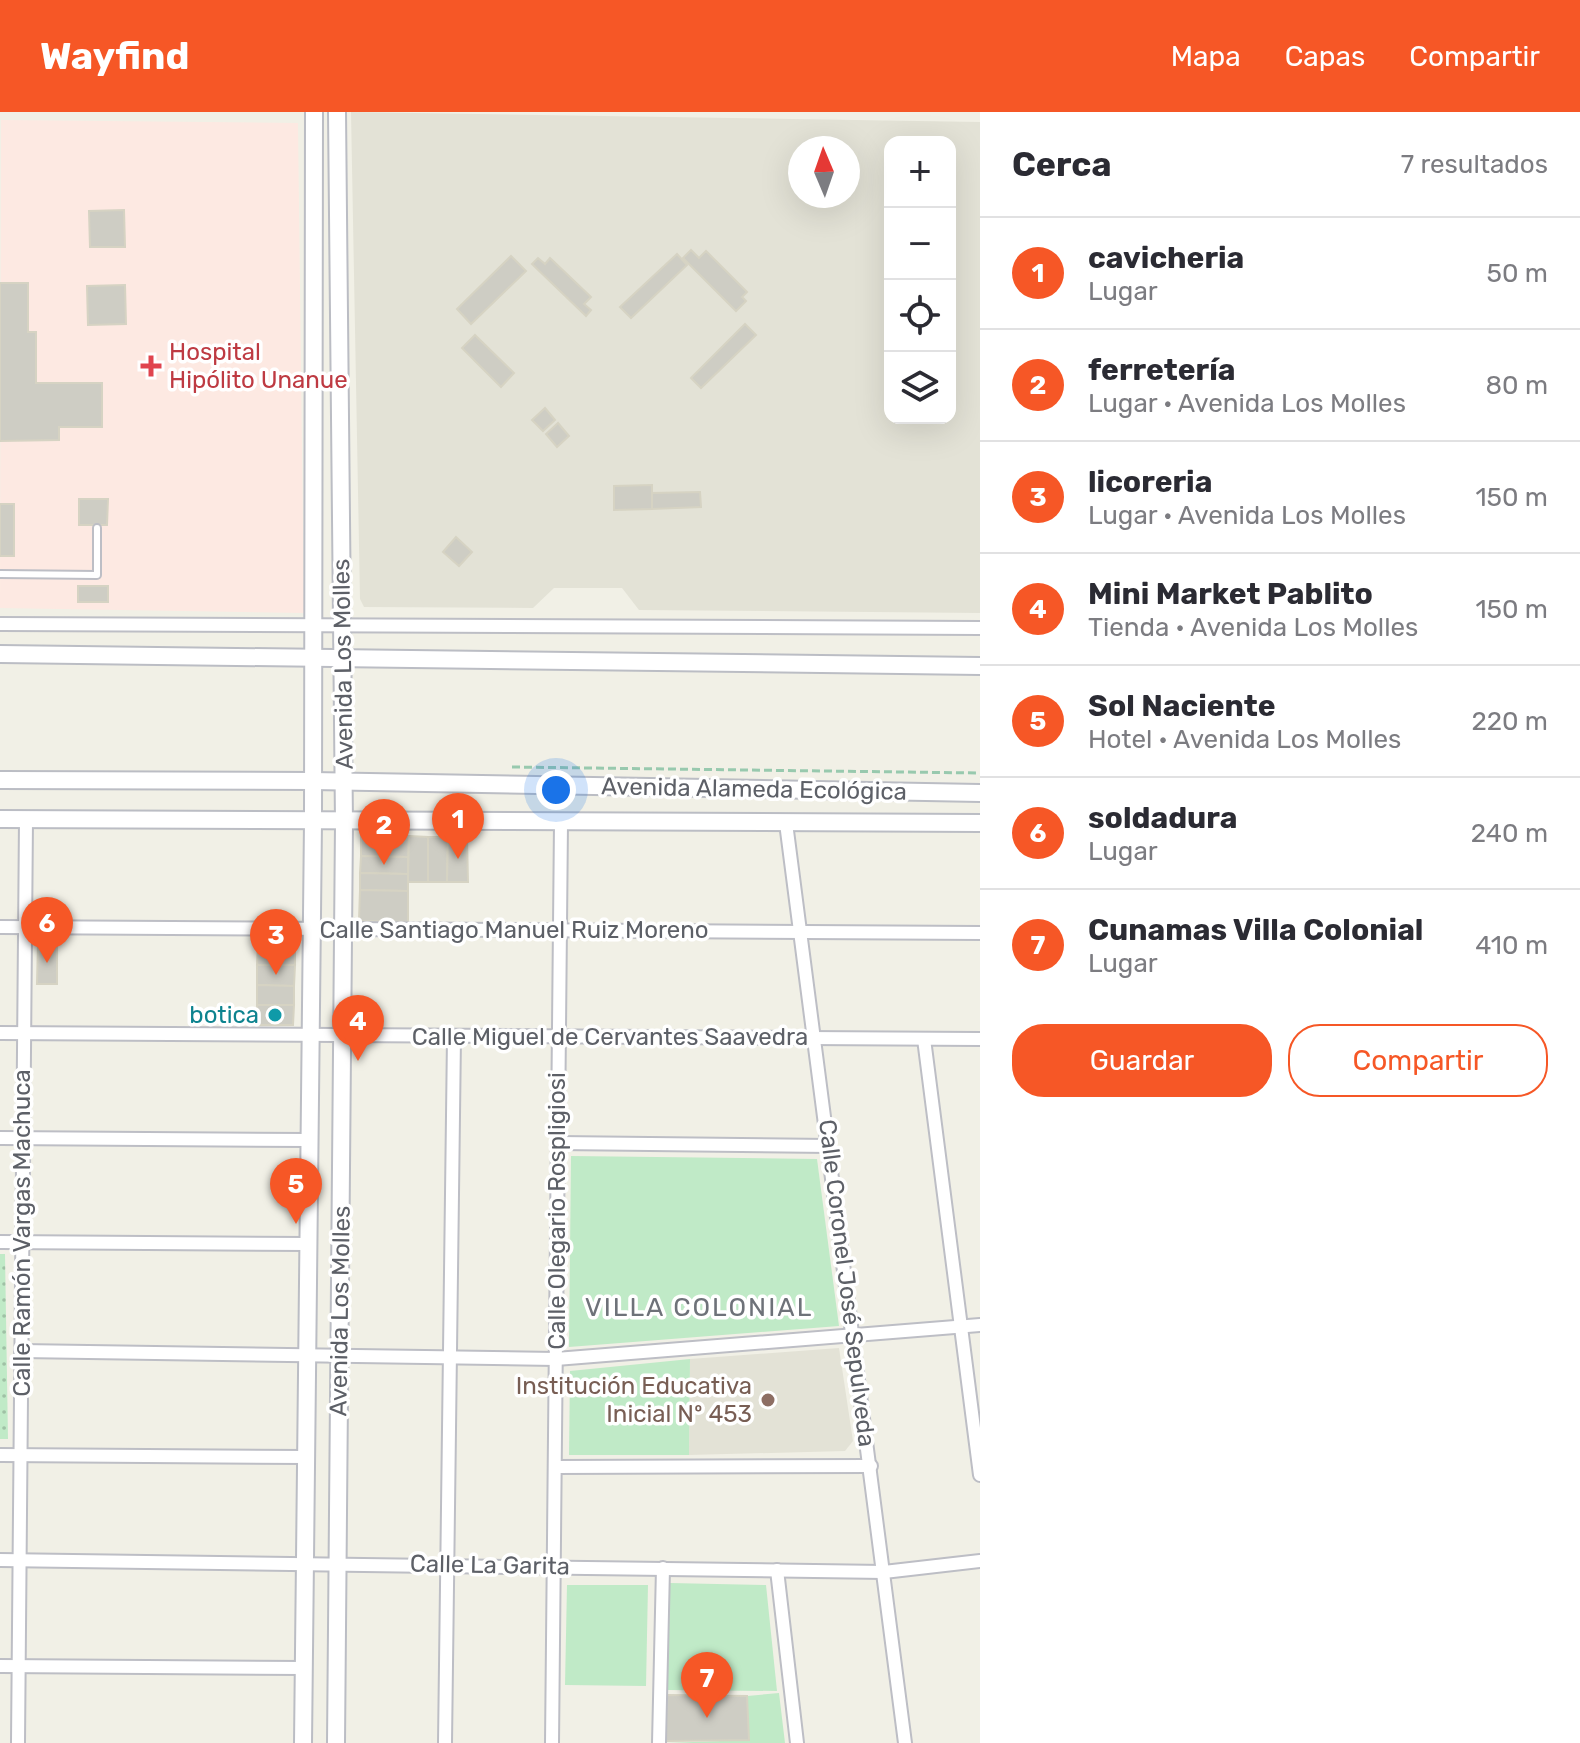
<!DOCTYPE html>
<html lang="es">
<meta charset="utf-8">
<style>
body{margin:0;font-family:Rubik,sans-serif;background:#f2f2f3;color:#2b2b33}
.controls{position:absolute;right:24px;top:24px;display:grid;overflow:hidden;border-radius:16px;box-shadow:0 8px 32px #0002}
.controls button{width:72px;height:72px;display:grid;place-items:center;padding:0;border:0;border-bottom:2px solid #e1e1e2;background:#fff;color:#2b2b33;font:40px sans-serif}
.compass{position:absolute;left:788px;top:24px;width:72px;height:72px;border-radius:50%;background:#fff;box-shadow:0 8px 32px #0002;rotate:358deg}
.you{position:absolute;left:556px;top:678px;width:28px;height:28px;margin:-20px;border:6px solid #fff;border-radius:50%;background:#1a73e8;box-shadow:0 0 0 12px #1a73e833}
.badge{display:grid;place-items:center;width:52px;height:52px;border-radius:50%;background:#f65726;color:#fff;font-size:26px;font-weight:700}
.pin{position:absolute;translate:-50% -66px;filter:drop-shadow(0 2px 4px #0008)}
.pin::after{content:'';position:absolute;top:42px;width:28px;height:24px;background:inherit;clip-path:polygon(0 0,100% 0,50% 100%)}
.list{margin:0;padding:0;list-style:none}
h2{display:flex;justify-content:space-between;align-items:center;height:104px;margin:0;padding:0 32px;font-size:34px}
h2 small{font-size:26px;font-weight:400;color:#7c7c81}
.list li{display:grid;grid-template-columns:52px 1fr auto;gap:24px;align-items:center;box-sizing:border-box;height:112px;padding:0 32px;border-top:2px solid #e1e1e2}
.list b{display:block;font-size:30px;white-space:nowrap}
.list p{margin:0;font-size:26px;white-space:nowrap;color:#7c7c81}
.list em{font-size:26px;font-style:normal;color:#7c7c81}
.actions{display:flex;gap:16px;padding:24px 32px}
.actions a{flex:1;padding:18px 0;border:2px solid #f65726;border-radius:32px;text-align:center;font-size:28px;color:#f65726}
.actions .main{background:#f65726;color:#fff}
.icon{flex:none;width:44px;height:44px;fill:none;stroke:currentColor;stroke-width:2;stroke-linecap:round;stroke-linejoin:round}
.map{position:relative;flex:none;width:980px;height:1631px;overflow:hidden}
header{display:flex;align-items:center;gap:48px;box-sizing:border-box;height:112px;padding:0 40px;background:#f65726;color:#fff}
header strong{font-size:38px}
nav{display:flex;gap:44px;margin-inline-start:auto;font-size:28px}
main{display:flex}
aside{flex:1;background:#fff}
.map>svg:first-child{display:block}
.education{fill:#e3e2d6;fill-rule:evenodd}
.medical{fill:#fde9e2}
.green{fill:#c0eac7}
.park{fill:url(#park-dots)}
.building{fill:#cecdc4;stroke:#d6d3c3;stroke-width:2}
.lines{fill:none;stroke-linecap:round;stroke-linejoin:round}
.lane-casing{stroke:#bdbec5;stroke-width:10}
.street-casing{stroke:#bdbec5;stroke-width:16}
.secondary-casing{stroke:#bbbdc4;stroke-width:20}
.path{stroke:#98c9ae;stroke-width:3;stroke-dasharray:8 4;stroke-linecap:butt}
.lane{stroke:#fff;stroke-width:6}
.street{stroke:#fff;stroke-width:12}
.secondary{stroke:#fff;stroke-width:16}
.health-dot{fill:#e0444e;stroke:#fff;stroke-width:3}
.culture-dot{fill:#0f9aa8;stroke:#fff;stroke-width:3}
.education-dot{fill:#8d6e63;stroke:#fff;stroke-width:3}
.labels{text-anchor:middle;stroke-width:7;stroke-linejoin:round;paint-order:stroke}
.health-label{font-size:24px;fill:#be3a42;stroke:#fff;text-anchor:start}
.street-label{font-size:24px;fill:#5d6067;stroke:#fff}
.culture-label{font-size:24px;fill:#0d838f;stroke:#fff;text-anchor:end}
.education-label{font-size:24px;fill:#785e54;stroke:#fff;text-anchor:end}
.neighbourhood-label{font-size:26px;letter-spacing:2px;fill:#6e7279;stroke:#fff}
</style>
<header>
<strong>Wayfind</strong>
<nav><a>Mapa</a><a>Capas</a><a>Compartir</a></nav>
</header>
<main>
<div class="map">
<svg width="980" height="1631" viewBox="0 0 980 1631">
<defs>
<pattern id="park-dots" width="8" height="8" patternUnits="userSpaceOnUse" patternTransform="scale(2)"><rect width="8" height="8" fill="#c0eac7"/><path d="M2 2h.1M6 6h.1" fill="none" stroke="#9fc1a5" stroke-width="1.8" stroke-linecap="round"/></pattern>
</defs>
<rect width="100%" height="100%" fill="#f1f0e6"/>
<!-- education -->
<g class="education">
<path d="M 351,0 L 980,10 L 980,501 L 639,498 L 622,476 L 554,476 L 533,496 L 364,495 L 360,487 ZM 890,30 L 950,30 L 950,306 L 890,306 ZM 800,36 L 848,36 L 848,84 L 800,84 Z"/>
<polygon points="839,1236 853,1329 845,1339 689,1343 690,1247"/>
</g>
<!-- medical -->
<polygon class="medical" points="1,8 298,11 304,501 0,496"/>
<!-- green -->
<g class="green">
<polygon points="571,1044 817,1047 839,1214 569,1235"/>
<polygon points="690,1247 689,1343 569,1343 570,1259"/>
<polygon points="670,1471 766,1473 777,1579 667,1578"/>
<polygon points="567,1473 648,1473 646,1574 565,1573"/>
<polygon points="779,1581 785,1631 666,1631 748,1628 747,1584"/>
</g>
<!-- park -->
<polygon class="park" points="0,1142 5,1142 8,1327 0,1327"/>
<!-- building -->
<g class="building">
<polygon points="124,98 125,135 90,135 89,99"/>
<polygon points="691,138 699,146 706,139 747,180 742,185 746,189 736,199 683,146"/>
<polygon points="677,142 687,153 631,206 620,195"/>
<polygon points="511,144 526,159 471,212 457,197"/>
<polygon points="538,146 545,152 550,146 591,185 584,192 591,198 586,204 532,152"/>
<polygon points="0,171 28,171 28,220 36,220 36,271 102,271 102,315 59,315 59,328 0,329"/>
<polygon points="125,173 126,212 88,213 87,174"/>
<polygon points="745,212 756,223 701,276 691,266"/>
<polygon points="475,223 514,261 501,275 462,236"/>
<polygon points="545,296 555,308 543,319 532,308"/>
<polygon points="558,311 569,324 557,335 546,322"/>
<polygon points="652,373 652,397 614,398 614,374"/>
<polygon points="700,380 701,395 652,397 652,381"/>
<polygon points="79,387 108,387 107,413 79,413"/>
<rect x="0" y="392" width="14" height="52"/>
<polygon points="456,425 472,440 459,454 443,440"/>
<rect x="78" y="474" width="30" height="16"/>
<polygon points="361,724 409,724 408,745 361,744"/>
<polygon points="409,724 428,725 428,770 408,770"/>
<polygon points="428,725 448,725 447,770 428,770"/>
<polygon points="448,725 467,725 468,770 447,770"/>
<polygon points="361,744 408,745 408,762 360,761"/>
<polygon points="360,761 408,762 408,779 360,778"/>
<polygon points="360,778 408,779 408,810 359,809"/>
<polygon points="38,830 57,830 57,872 37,872"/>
<polygon points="258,831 295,831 295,853 257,853"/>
<polygon points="257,853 295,853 294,874 257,873"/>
<polygon points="257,873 294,874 294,893 257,893"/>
<polygon points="257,893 294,893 293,913 258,913"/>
<polygon points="667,1583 747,1584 749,1628 666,1629"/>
</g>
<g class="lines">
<!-- lane casing -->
<g class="lane-casing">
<polyline id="lane" points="0,462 97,463 97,416"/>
</g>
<!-- street casing -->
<g class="street-casing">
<g id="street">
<polyline points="0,512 980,516"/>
<polyline points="786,711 905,1631"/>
<polyline points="0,815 980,821"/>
<polyline points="0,921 980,927"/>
<polyline points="924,927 980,1363"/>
<polyline points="0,1026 309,1028"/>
<polyline points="558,1031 829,1034"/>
<polyline points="0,1130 308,1132"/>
<polyline points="21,1239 556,1247 980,1213"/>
<polyline points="0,1343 306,1345"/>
<polyline points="555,1355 871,1354"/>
<polyline points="0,1448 884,1460 980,1449"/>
<polyline points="777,1458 797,1631"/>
<polyline points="0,1554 304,1556"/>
<polyline points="18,1631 26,708"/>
<polyline points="445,1631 454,925"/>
<polyline points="552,1631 561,711"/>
<polyline points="659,1631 663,1456"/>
</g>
</g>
<!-- secondary casing -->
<g class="secondary-casing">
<g id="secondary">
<polyline points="0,542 980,554"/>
<polyline points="0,668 313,669 980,681"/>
<polyline points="0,707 980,711"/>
<polyline points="303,1631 313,710 314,0"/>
<polyline points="336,1631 344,711 337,0"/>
</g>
</g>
<!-- path -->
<polyline class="path" points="512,655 980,661"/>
<!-- lane -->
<use href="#lane" class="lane"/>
<!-- street -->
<use href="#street" class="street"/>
<!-- secondary -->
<use href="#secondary" class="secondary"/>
</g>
<!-- markers -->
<path class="health-dot" d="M147 242h8v8h8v8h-8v8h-8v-8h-8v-8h8z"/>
<circle class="culture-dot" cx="275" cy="903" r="8"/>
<circle class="education-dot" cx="768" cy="1288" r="8"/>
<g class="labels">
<!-- health labels -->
<g class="health-label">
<text x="169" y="248">Hospital<tspan x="169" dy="28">Hipólito Unanue</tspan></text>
</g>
<!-- street labels -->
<g class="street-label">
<text transform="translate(343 552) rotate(-91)" y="8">Avenida Los Molles</text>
<text transform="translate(754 677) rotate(1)" y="8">Avenida Alameda Ecológica</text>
<text x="514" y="826">Calle Santiago Manuel Ruiz Moreno</text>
<text x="610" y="933">Calle Miguel de Cervantes Saavedra</text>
<text transform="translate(557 1099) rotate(-90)" y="8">Calle Olegario Rospligiosi</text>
<text transform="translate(22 1121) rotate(-90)" y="8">Calle Ramón Vargas Machuca</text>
<text transform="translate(847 1171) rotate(83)" y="8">Calle Coronel José Sepulveda</text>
<text transform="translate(340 1199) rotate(-89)" y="8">Avenida Los Molles</text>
<text transform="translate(490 1453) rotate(1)" y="8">Calle La Garita</text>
</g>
<!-- culture labels -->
<g class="culture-label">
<text x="259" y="911">botica</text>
</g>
<!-- education labels -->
<g class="education-label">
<text x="752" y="1282">Institución Educativa<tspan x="752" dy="28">Inicial Nº 453</tspan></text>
</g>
<!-- neighbourhood labels -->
<g class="neighbourhood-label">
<text x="699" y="1204">VILLA COLONIAL</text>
</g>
</g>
</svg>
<div class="controls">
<button>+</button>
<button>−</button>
<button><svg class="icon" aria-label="locate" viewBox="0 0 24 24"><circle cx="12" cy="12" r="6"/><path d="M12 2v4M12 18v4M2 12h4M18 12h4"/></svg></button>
<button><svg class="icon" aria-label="layers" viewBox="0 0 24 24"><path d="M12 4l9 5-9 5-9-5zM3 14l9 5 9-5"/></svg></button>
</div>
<svg class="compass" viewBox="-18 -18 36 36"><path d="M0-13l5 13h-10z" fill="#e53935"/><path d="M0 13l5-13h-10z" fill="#7c7c81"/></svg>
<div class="you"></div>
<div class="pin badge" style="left:458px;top:747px">1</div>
<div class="pin badge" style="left:384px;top:753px">2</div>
<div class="pin badge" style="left:276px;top:863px">3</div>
<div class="pin badge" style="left:358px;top:949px">4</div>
<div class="pin badge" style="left:296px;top:1112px">5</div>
<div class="pin badge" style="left:47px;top:851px">6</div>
<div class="pin badge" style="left:707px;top:1606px">7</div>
</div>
<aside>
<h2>Cerca<small>7 resultados</small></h2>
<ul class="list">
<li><span class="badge">1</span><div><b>cavicheria</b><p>Lugar</p></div><em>50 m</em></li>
<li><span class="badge">2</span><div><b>ferretería</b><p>Lugar · Avenida Los Molles</p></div><em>80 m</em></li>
<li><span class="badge">3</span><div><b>licoreria</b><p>Lugar · Avenida Los Molles</p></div><em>150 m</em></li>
<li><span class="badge">4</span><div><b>Mini Market Pablito</b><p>Tienda · Avenida Los Molles</p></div><em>150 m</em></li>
<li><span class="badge">5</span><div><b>Sol Naciente</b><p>Hotel · Avenida Los Molles</p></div><em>220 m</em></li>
<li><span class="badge">6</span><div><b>soldadura</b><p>Lugar</p></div><em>240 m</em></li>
<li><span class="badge">7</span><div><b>Cunamas Villa Colonial</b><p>Lugar</p></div><em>410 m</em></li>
</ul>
<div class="actions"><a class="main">Guardar</a><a>Compartir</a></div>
</aside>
</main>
